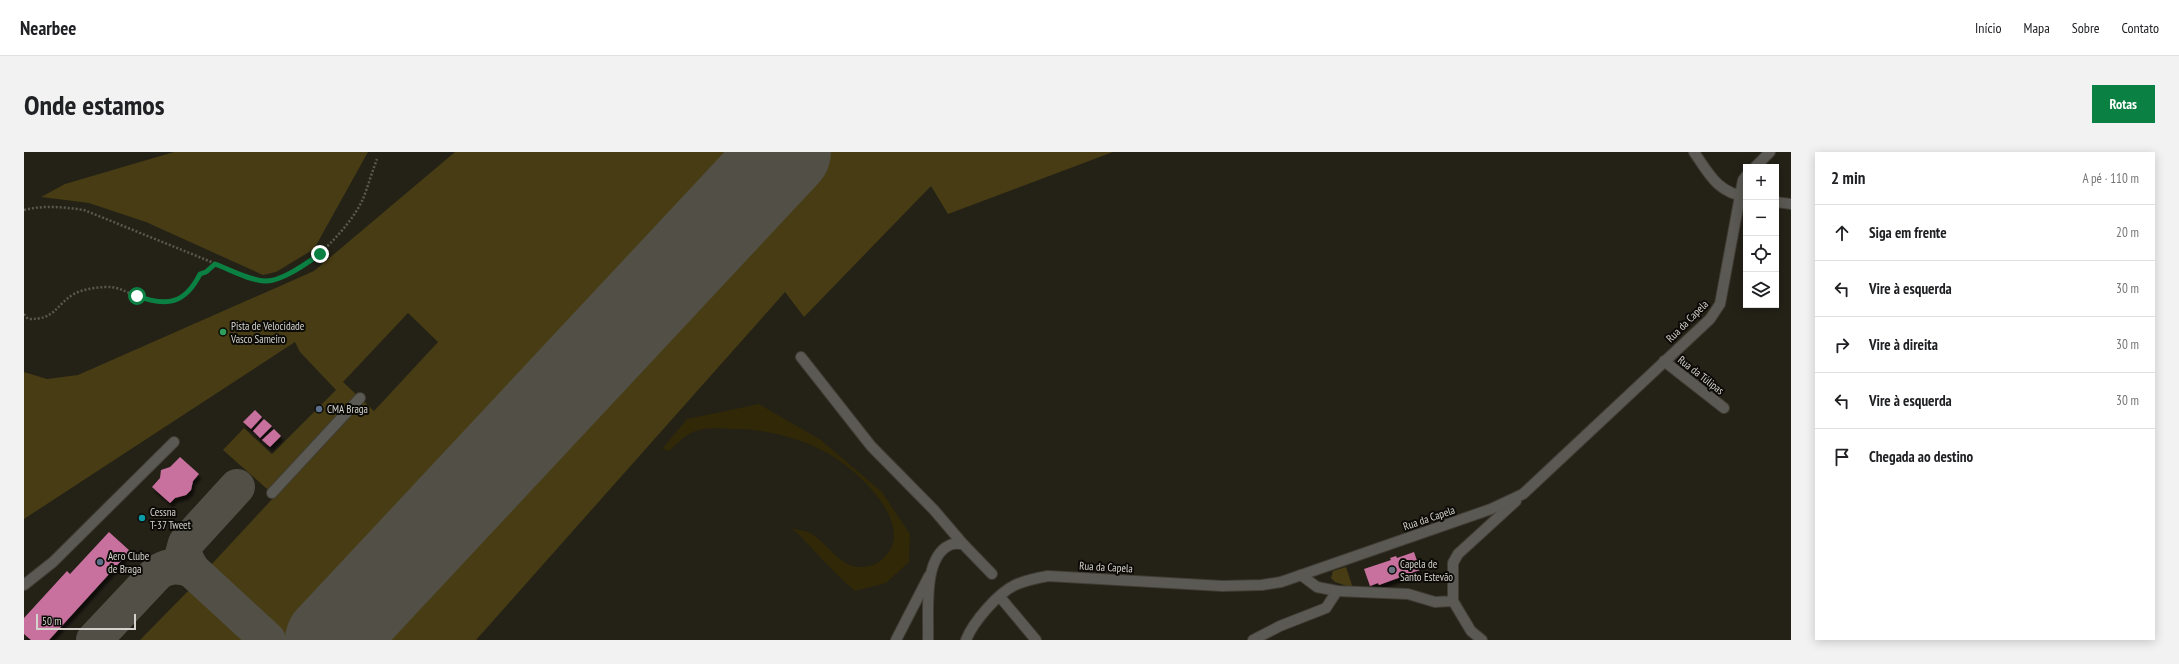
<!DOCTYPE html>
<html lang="pt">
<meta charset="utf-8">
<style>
body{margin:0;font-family:"PT Sans Narrow",sans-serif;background:#f2f2f2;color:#202124}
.controls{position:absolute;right:12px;top:12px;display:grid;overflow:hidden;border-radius:0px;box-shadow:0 2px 10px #0003}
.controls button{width:36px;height:36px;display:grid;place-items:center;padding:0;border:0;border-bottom:1px solid #e0e0e0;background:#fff;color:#202124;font:20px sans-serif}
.scale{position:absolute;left:12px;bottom:10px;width:100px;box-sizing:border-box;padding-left:4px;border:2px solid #d4d2cc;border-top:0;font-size:11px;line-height:14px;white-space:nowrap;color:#d4d2cc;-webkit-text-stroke:3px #0c0b07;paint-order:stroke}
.stop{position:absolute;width:12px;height:12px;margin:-9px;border:3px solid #0b8043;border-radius:50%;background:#fff}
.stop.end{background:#0b8043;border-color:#fff;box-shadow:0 1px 4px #0008}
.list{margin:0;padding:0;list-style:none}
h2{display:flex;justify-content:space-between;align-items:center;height:52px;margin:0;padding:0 16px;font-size:17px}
h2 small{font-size:13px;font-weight:400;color:#757577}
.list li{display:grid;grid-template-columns:26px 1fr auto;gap:12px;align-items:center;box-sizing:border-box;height:56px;padding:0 16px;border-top:1px solid #e0e0e0}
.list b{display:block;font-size:15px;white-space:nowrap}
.list em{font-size:13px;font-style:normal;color:#757577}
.icon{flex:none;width:22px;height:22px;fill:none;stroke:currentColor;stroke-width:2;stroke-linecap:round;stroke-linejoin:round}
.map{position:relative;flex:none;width:1767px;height:488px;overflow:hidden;border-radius:0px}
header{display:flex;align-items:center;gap:24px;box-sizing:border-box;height:56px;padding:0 20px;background:#fff;border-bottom:1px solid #e0e0e0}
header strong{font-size:19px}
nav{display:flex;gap:22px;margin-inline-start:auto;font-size:14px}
.intro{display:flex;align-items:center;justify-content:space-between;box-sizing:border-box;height:96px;padding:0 24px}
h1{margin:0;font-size:28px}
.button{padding:10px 18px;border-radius:0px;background:#0b8043;color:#fff;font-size:14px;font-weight:700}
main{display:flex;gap:24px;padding:0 24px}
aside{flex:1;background:#fff;border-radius:0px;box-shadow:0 2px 10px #0003}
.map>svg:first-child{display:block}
.green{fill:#473c13;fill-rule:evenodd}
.sand{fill:#302807}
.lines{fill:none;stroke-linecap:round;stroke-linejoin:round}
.taxiway{stroke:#525046;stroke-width:36}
.runway{stroke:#525046;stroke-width:90}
.building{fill:#c8719e;filter:url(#shadow)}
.minor-casing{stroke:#403d34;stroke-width:12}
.path{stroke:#5b584f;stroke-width:2.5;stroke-dasharray:2 2;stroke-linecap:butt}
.minor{stroke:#5b5954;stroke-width:10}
.route{stroke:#0b8043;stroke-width:5}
.leisure-dot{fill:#2e9e5b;stroke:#0c0b07;stroke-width:1.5}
.service-dot{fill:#5c6f8a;stroke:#0c0b07;stroke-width:1.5}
.culture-dot{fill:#0f9aa8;stroke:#0c0b07;stroke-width:1.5}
.worship-dot{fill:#6b7280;stroke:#0c0b07;stroke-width:1.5}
.labels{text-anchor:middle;stroke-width:4;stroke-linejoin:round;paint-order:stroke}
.street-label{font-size:11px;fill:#d4d2cc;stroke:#0c0b07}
.poi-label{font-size:11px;fill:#d4d2cc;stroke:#0c0b07;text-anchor:start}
</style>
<header>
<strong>Nearbee</strong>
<nav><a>Início</a><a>Mapa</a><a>Sobre</a><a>Contato</a></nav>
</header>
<div class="intro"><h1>Onde estamos</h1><a class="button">Rotas</a></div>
<main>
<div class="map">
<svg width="1767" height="488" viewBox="0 0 1767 488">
<defs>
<filter id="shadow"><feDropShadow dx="2.5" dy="4.5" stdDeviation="1" flood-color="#0009"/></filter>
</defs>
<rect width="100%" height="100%" fill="#242117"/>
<!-- green -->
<g class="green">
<polygon points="150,0 344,0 290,97 252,120 239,123 122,70 65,51 17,45 41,32"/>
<path d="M 431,0 L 730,0 L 274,488 L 259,488 L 188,424 L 185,418 L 186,414 L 251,344 L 199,298 L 220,276 L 248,302 L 312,238 L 276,200 L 271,190 L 0,367 L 0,220 L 23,227 L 54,223 L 290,119 ZM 384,161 L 414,190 L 350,259 L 319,230 Z"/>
<polygon points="793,0 1089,0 924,62 907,34 780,165 761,140 452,488 335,488"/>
<polygon points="1322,415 1329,436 1311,430 1307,426 1309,419"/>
<polygon points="167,436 173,436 230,488 116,488"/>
</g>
<!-- sand -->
<path class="sand" d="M 735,252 L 797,288 L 858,340 L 886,382 L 885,410 L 862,431 L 831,439 C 808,420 790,397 768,376 C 774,378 780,378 786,381 C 803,390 816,416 837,415 C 848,415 857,410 863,402 C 887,374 843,329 821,313 C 792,290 750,278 713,277 C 699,277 682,274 669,280 C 660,284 652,293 645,299 L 638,297 L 663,267 Z"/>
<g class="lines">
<!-- taxiway -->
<g class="taxiway">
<polyline points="213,335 162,391 159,402 168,418 244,488"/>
<path d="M 70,488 L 134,420 C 146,413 155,413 168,418"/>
</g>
<!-- runway -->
<polyline class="runway" points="306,488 762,0"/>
</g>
<!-- building -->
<g class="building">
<polygon points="231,258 238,265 227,277 219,270"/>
<polygon points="240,267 248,274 236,286 229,279"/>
<polygon points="250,277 257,284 246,295 238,288"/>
<polygon points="156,305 175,322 169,329 167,338 162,343 151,346 146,351 128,335 136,326 137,318 146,315"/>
<polygon points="85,380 106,399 25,488 7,488 0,482 0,466 43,419 46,422"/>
<polygon points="1390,400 1396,418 1355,433 1354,431 1346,434 1340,417 1367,408 1366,406 1372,404 1373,406"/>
</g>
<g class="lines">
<!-- minor casing -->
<g class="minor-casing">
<g id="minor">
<path d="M 1670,0 C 1685,22 1693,40 1722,45"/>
<polyline points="1731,15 1746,0"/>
<polyline points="1752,50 1767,52"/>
<polyline points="777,205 847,294 910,358 939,392"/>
<polyline points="1640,209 1700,256"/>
<polyline points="248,341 336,246"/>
<polyline points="1277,423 1293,435 1313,439 1384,442 1411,450 1429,449 1429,411 1434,402 1492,349"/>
<polyline points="0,433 29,410 150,290"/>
<polyline points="976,445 1012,488"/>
<polyline points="1429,449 1447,479 1458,488"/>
<polyline points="872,488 905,424"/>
<path d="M 904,488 C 905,462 898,405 926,393 C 929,391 935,392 939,392 L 968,422"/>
<path d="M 942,488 C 949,470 974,441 991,433 C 1002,428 1013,426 1024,424 L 1198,434 L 1238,433 L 1257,430 L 1467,357 L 1499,342 L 1686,167 L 1696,152 L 1719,28 L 1722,24"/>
<polyline points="1229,488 1256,474 1302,456 1313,439"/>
</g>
</g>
<!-- path -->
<g class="path">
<path d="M 0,58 C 20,53 39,55 60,58 L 229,127 C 233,128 239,130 244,129 C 280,123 324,79 339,47 C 344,34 348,20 353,7"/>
<path d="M 0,162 L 4,167 C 32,168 31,153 50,142 C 59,137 70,136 80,135 C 94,134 102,140 114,145 C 144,157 162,150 176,122 L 182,120 L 191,112"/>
</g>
<!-- minor -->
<use href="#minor" class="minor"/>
</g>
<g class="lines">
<!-- route -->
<path class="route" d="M 113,144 C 143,155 161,152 176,122 L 182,120 L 191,112 C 207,118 224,128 241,129 C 257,130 283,111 296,102"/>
</g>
<!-- markers -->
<circle class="leisure-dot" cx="199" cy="180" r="4"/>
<g class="service-dot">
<circle cx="295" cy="257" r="4"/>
<circle cx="76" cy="410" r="4"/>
</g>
<circle class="culture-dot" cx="118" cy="366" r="4"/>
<circle class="worship-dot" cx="1368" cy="418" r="4"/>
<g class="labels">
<!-- street labels -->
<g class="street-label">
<text transform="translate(1663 169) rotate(-45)" y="4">Rua da Capela</text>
<text transform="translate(1677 223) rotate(38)" y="4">Rua da Túlipas</text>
<text transform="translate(1405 366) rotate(-19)" y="4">Rua da Capela</text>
<text transform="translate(1082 415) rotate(3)" y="4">Rua da Capela</text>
</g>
<!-- poi labels -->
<g class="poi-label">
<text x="207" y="178">Pista de Velocidade<tspan x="207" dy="13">Vasco Sameiro</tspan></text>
<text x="303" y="261">CMA Braga</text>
<text x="126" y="364">Cessna<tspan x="126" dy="13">T-37 Tweet</tspan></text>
<text x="84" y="408">Aero Clube<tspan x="84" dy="13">de Braga</tspan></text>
<text x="1376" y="416">Capela de<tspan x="1376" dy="13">Santo Estevão</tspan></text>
</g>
</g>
</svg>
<div class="controls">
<button>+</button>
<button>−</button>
<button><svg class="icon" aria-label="locate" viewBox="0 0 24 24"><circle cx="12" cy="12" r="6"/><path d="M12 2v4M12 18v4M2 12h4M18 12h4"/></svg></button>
<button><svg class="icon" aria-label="layers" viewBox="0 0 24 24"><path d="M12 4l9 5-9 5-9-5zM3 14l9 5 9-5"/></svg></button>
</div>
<div class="scale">50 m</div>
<div class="stop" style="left:113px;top:144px"></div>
<div class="stop end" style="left:296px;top:102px"></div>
</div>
<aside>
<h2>2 min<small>A pé · 110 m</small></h2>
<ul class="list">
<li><svg class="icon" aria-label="ahead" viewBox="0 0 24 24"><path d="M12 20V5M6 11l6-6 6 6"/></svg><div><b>Siga em frente</b></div><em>20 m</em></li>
<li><svg class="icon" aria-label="left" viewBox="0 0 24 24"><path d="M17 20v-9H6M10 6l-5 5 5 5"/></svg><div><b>Vire à esquerda</b></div><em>30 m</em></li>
<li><svg class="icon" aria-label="right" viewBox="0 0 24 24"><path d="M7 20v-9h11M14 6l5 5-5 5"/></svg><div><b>Vire à direita</b></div><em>30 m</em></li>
<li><svg class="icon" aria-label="left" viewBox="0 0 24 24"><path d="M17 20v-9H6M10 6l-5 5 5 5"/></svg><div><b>Vire à esquerda</b></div><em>30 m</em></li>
<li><svg class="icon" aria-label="arrive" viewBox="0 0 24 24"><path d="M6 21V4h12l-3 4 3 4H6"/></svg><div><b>Chegada ao destino</b></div></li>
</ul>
</aside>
</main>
